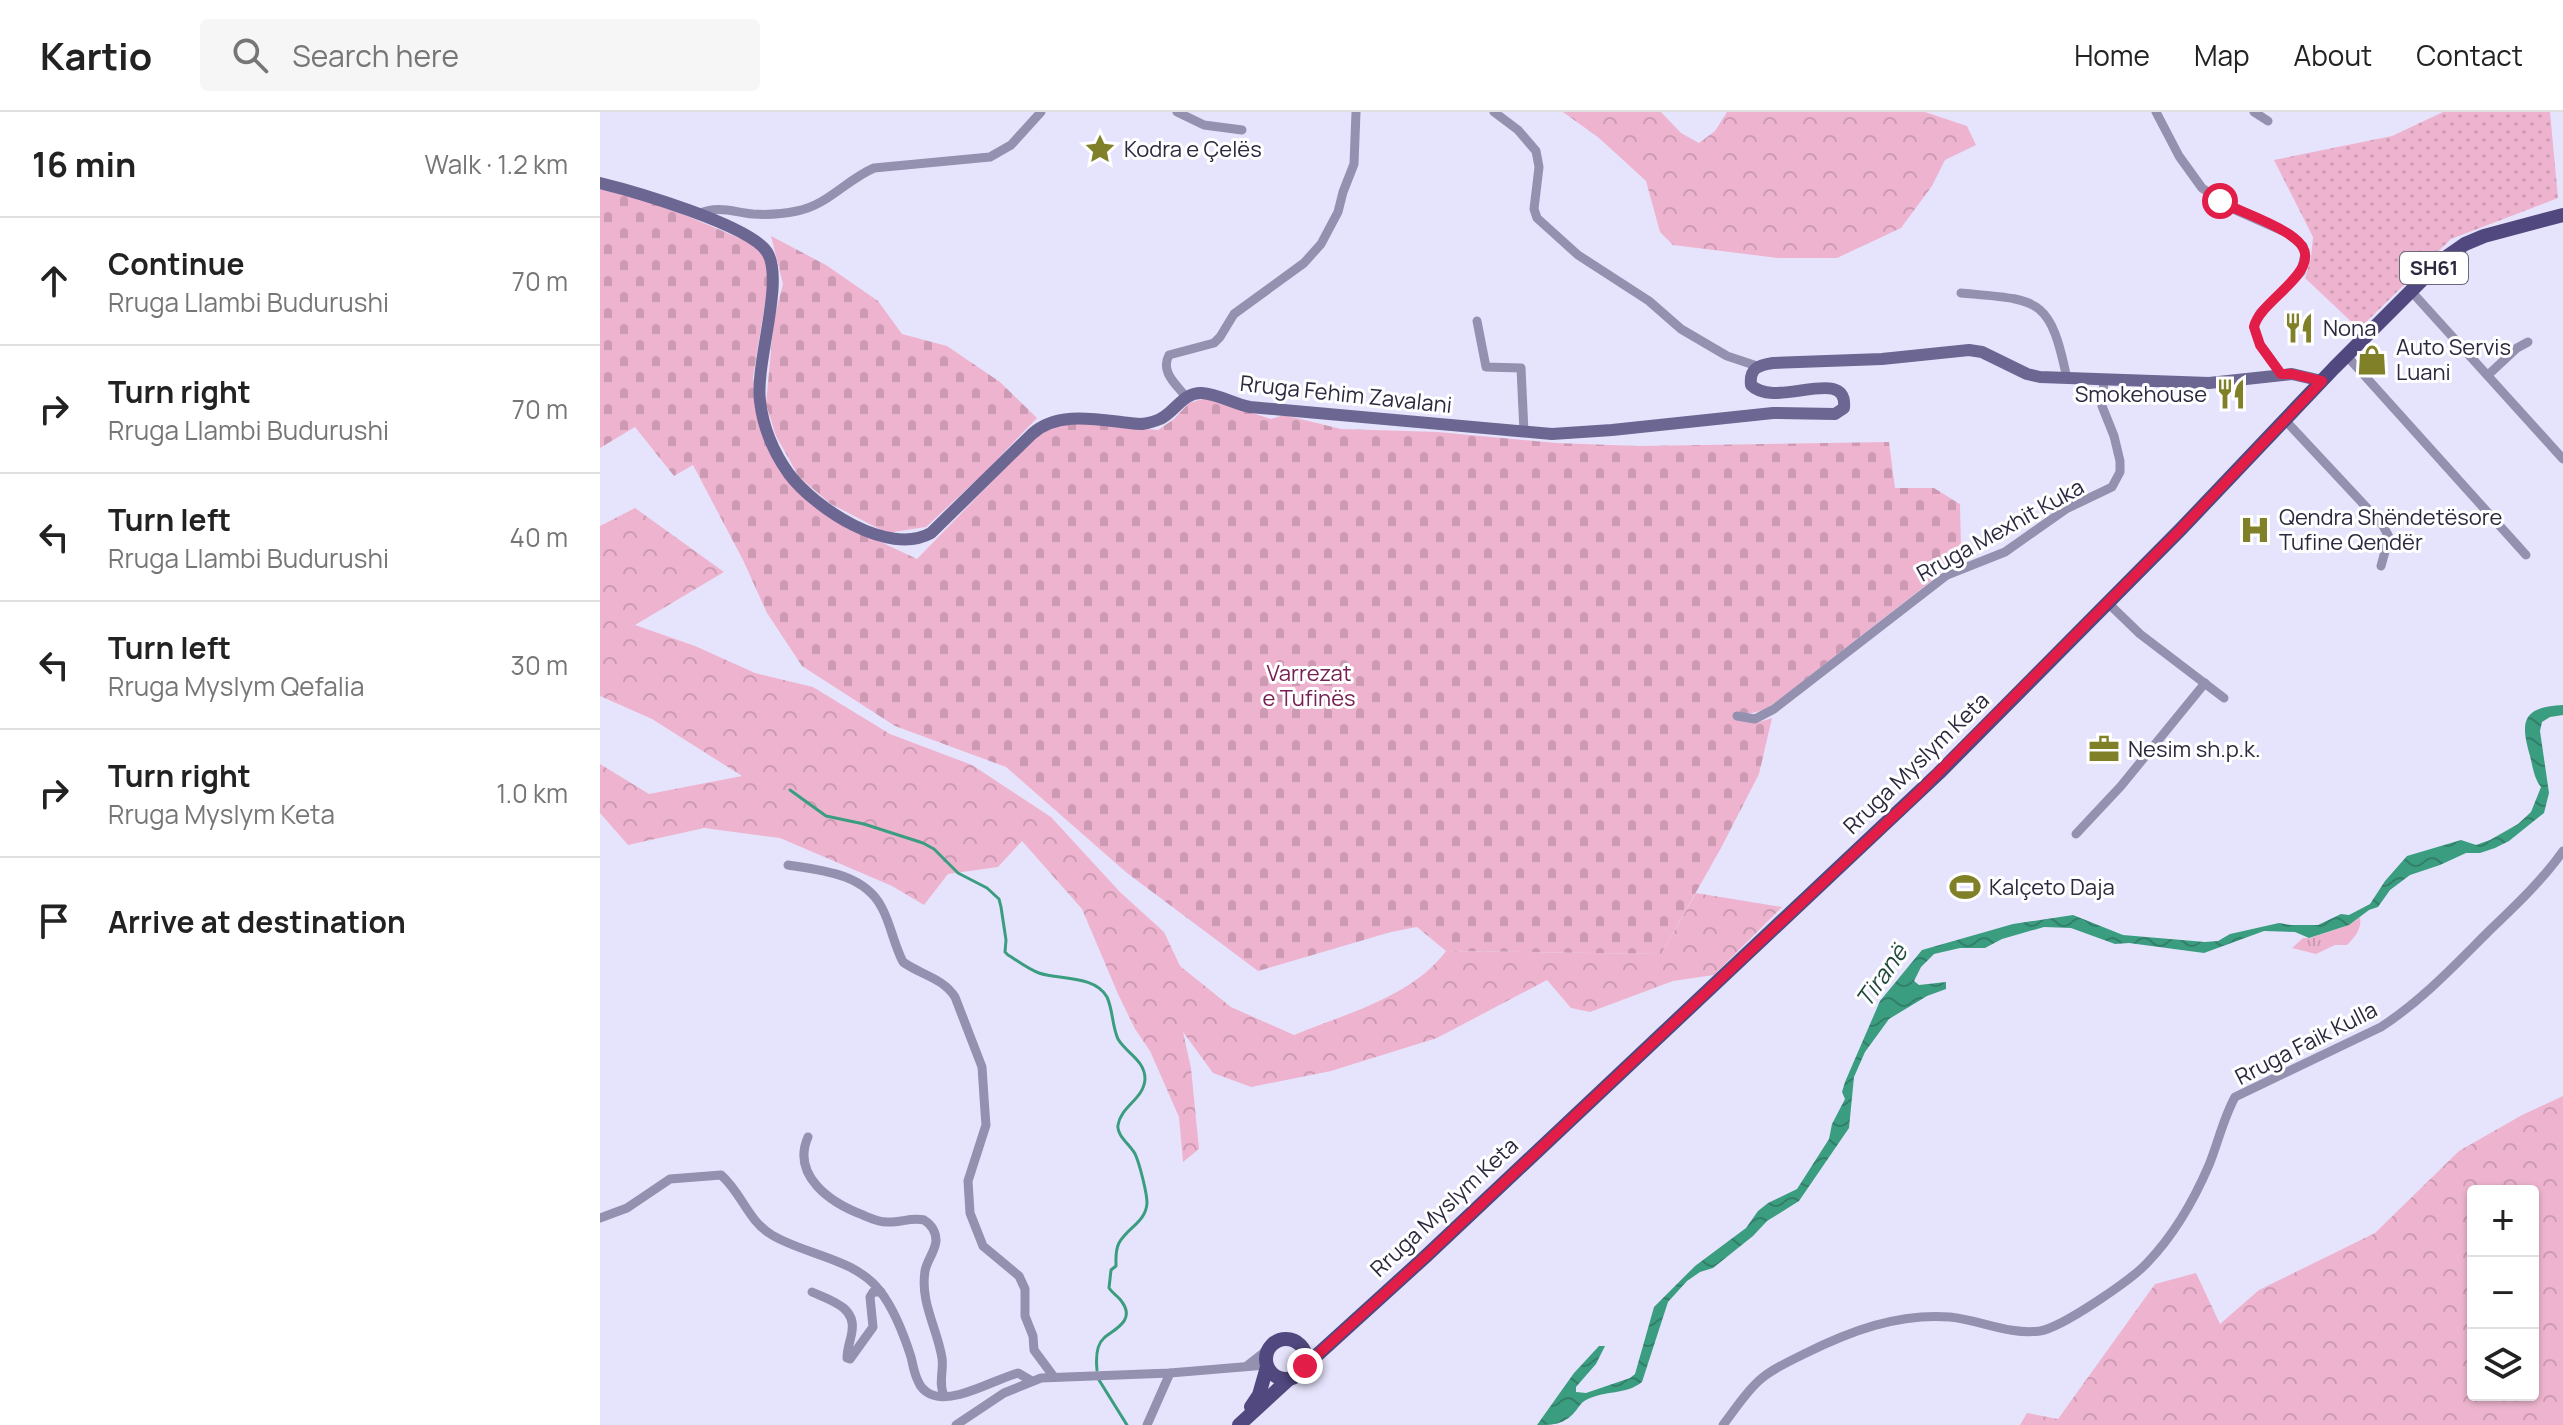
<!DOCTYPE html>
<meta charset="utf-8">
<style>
body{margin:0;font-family:Manrope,sans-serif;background:#f6f6f6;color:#222}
.controls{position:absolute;right:24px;bottom:24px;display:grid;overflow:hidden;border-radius:8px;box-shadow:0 2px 6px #0004}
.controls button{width:72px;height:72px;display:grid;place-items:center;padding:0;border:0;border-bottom:2px solid #e0e0e0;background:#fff;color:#222;font:40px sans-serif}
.stop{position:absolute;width:24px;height:24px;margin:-18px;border:6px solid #e11d48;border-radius:50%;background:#fff}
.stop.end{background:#e11d48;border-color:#fff;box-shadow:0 2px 8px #0008}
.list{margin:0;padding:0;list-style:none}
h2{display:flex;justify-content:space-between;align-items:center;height:104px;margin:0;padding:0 32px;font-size:34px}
h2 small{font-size:26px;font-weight:400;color:#767676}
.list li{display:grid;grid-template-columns:52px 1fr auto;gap:24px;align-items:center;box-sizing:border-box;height:128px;padding:0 32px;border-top:2px solid #e0e0e0}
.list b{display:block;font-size:30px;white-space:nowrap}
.list p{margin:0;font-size:26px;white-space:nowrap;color:#767676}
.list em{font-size:26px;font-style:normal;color:#767676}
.icon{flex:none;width:44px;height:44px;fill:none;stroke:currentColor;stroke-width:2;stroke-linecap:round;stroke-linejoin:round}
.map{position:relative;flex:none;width:1963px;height:1313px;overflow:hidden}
header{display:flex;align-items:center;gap:48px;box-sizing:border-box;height:112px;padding:0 40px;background:#fff;border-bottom:2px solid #e0e0e0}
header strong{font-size:38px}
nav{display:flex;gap:44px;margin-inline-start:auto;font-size:28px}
.search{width:560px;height:72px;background:#f6f6f6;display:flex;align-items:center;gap:20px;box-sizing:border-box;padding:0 28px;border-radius:8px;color:#767676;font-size:30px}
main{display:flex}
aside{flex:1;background:#fff}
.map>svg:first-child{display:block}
.grass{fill:url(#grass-tufts)}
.forest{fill:url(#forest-crowns);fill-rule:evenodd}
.cemetery{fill:url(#cemetery-stones)}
.park{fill:url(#park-dots)}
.water{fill:url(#water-waves)}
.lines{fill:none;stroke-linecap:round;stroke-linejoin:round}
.stream{stroke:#3b9d7f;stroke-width:3}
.street{stroke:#9390b0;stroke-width:9}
.secondary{stroke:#6c6693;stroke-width:12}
.primary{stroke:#50487e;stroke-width:14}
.route{stroke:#e11d48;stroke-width:10}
.labels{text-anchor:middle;stroke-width:6;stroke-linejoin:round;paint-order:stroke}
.shield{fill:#fff;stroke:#6b6979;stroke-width:2}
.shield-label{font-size:20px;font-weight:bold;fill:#2b293f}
.poi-label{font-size:22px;fill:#2b293f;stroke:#fff;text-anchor:start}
.street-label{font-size:22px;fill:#2b293f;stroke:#fff}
.park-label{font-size:22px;fill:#782053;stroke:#fff}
.water-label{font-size:24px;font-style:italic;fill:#204a3c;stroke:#fff}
</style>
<header>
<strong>Kartio</strong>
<div class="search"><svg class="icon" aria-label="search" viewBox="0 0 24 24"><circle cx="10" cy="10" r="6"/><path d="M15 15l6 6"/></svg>Search here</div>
<nav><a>Home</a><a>Map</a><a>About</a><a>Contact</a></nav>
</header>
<main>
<aside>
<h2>16 min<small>Walk · 1.2 km</small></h2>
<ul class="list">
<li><svg class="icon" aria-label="ahead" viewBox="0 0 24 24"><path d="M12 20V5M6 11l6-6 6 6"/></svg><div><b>Continue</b><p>Rruga Llambi Budurushi</p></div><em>70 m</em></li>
<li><svg class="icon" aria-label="right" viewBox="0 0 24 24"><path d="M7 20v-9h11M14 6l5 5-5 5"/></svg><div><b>Turn right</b><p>Rruga Llambi Budurushi</p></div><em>70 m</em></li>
<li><svg class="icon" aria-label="left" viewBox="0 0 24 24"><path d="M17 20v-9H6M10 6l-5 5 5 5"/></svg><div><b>Turn left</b><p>Rruga Llambi Budurushi</p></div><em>40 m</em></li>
<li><svg class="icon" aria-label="left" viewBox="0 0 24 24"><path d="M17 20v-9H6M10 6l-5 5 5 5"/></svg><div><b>Turn left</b><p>Rruga Myslym Qefalia</p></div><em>30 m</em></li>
<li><svg class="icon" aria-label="right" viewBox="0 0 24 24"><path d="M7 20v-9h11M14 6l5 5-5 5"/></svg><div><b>Turn right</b><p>Rruga Myslym Keta</p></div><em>1.0 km</em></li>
<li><svg class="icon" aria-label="arrive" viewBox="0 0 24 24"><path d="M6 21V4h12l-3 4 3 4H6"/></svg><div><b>Arrive at destination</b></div></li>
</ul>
</aside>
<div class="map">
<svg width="1963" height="1313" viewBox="0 0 1963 1313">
<defs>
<pattern id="grass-tufts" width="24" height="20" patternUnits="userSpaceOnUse" patternTransform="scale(2)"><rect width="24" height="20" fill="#eeb4cf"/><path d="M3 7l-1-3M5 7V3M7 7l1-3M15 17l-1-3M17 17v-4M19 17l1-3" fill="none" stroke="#cc9bb3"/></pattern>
<pattern id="forest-crowns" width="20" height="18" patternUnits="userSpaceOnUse" patternTransform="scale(2)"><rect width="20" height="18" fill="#eeb4cf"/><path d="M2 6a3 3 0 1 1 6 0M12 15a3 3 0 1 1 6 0" fill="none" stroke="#cc9bb3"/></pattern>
<pattern id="cemetery-stones" width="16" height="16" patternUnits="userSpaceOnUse" patternTransform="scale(2)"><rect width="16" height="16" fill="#eeb4cf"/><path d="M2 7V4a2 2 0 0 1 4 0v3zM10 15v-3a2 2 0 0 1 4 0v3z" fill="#cc9bb3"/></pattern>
<pattern id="park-dots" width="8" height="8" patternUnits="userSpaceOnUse" patternTransform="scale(2)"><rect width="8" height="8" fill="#eeb4cf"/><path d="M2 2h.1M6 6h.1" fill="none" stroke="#cc9bb3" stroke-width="1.8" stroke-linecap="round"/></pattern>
<pattern id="water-waves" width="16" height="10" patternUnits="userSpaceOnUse" patternTransform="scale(2)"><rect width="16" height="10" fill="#3b9d7f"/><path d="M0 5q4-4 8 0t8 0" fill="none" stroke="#328069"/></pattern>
</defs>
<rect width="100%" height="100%" fill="#e6e4fc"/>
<!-- grass -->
<path class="grass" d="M 1760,805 C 1762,817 1755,825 1747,833 L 1735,833 L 1716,842 L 1692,836 L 1703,826 L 1710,826 L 1749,813 Z"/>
<!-- forest -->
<g class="forest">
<polygon points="963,0 1061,0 1081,21 1099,31 1115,19 1127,0 1325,0 1367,14 1376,33 1345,48 1332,74 1301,116 1237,146 1178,146 1073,133 1060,120 1046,69 999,26"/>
<path d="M 35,396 L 124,460 L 35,513 L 95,534 L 155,561 L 213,575 L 290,622 L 372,653 L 451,705 L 520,780 L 564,820 L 580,854 L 631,895 L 694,923 C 745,902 812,885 846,839 L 1061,842 L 1096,781 L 1182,795 L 1114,863 L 1073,869 L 990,900 L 971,896 L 947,868 L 837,926 L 731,959 L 651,975 L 613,961 L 583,920 L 591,956 L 599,1037 L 583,1050 L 579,1005 L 550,939 L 535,917 L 518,882 L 482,797 L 422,729 L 398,755 L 348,762 L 324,793 L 292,774 L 180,726 L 104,716 L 28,733 L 0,701 L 0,652 L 49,682 L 142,664 L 52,607 L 0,584 L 0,414 Z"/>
<path d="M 1963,984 L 1963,1313 L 1420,1313 L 1427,1301 L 1458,1307 L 1555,1172 L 1596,1161 L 1620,1212 L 1659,1178 L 1775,1121 L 1859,1039 L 1922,1003 ZM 1873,1079 L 1933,1079 L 1933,1283 L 1873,1283 Z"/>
</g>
<!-- cemetery -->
<g class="cemetery">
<path d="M 0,77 C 56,88 108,113 160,135 L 165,145 L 169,167 L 153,265 L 161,321 L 174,347 L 268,424 L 317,447 L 442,318 L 463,310 L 558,318 L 574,307 L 589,291 L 606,286 L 671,307 L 684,303 L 741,317 L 838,320 L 956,331 L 1039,334 L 1289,330 L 1295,376 L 1334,376 L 1360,392 L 1361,434 L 1330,470 L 1180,587 L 1164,598 L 1148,602 L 1156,611 L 1172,606 L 1159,662 L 1121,736 L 1061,842 L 846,839 L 817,815 L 791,820 L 658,859 L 527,761 L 406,655 L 295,614 L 202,554 L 167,501 L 143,448 L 93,353 L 74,364 L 35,315 L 0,336 Z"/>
<polygon points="171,124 226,153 278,189 302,222 347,234 400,270 437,306 384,361 326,415 287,421 231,392 199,365 176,324 166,292 174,207 183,172"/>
</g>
<!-- park -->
<polygon class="park" points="1843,0 1950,0 1958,86 1851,127 1759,217 1705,166 1711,146 1713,125 1674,48 1792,24"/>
<!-- water -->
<path class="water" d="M 1963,593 L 1963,603 L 1950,605 L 1942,610 L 1940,619 L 1949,681 L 1944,701 L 1909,729 L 1895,736 L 1880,741 L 1866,741 L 1840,753 L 1810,763 L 1790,778 L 1778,795 L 1769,798 L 1749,813 L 1709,826 L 1695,820 L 1664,819 L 1604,841 L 1529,831 L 1515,832 L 1471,816 L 1444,815 L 1402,827 L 1385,836 L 1360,836 L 1334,842 L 1321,855 L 1314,869 L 1319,873 L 1346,870 L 1346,877 L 1327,884 L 1289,907 L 1265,940 L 1254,965 L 1249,1016 L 1199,1089 L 1167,1109 L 1153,1124 L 1113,1156 L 1100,1160 L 1087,1169 L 1068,1190 L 1042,1270 C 1026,1283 1005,1278 986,1288 C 980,1291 978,1297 973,1302 C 962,1313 952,1313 937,1313 L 974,1261 L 999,1234 L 1005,1234 L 996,1252 L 976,1275 L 976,1280 L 986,1281 L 1030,1266 L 1035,1262 L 1054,1195 L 1095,1154 L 1146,1116 L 1158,1099 L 1168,1091 L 1197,1077 L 1229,1027 L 1232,1012 L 1245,987 L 1242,980 L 1245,970 L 1280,889 L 1322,838 L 1413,812 L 1473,803 L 1523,823 L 1605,830 L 1618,829 L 1630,822 L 1679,811 L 1691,813 L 1718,813 L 1741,802 L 1749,803 L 1770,792 L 1785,769 L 1807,744 L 1861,728 L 1876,733 L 1890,728 L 1918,712 L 1931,700 L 1941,675 C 1934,666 1933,656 1930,644 C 1920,609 1922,595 1963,593 Z"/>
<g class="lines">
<!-- stream -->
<g class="stream">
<path d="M 190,678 L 226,704 L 264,712 L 323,731 L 334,737 L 358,761 L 387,776 L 399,787 L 401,795 L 406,828 L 405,840 L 408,843 C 418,849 428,857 439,861 C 459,868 495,863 507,885 C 513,898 512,914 518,927 C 526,941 545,948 545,967 C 544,987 521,994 518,1013 C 516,1024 533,1035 536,1044 C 540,1054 547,1081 547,1091 C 546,1110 527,1116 519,1131 C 515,1139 516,1146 516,1154 L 511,1158 L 509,1176 C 513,1182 519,1185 522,1190 C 536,1209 513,1218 504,1226 C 496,1233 496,1248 497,1258"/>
<polyline points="499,1268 527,1313"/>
</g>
<!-- street -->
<g class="street">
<polyline points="577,0 604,13 642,18"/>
<polyline points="894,0 918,18 936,39 939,55 934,97 937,106 978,143 1049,189 1081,217 1127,244 1157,254"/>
<polyline points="1556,0 1579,44 1602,76 1635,98 1687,121 1703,134 1705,142 1701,160 1660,201 1654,215 1660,233 1681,262"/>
<polyline points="1654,0 1668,9"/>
<path d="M 98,102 C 118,93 133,100 153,102 C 168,103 183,102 197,99 C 228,93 246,68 274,56 L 390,45 L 411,33 L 441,0"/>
<polyline points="1811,179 1963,347"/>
<path d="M 1361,181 C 1439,188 1450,184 1467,267"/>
<polyline points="877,209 886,255 921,256 924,320"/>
<polyline points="1746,243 1926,443"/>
<polyline points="1888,263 1917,236 1928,230"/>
<path d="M 586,285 C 576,272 560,260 569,243 L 614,231 L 620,225 L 634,202 L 704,151 L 721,132 L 738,100 L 743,80 L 754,52 L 756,0"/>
<polyline points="1685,308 1782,412 1789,425 1781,454"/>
<polyline points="1508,491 1540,522 1624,586"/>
<polyline points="1137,604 1155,607 1174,597 1347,463 1405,440 1466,397 1512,375 1520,360 1520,349 1514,324 1502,294 1504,267"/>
<polyline points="1476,722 1521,674 1605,571"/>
<path d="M 188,753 C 222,758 265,762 282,796 C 291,813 294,833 303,850 C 321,863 343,866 355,885 L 382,955 L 385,1000 L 386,1013 L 368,1069 L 370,1101 L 383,1134 L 419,1164 L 425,1177 L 425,1204 L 433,1224 L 434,1238 L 454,1265"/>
<path d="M 208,1025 C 191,1064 231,1091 263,1103 C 270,1106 278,1110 287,1110 C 300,1111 311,1105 324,1108 C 332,1113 336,1120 336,1129 C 335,1140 327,1148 325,1159 C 320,1190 337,1216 342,1246 C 344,1258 338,1272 344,1283"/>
<path d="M 0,1106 L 27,1096 L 70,1067 L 121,1063 C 142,1081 147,1108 172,1123 C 205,1143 255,1146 280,1179 C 294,1197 304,1223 311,1245 C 313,1253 314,1261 318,1269 C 320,1274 324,1279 330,1282 C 353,1293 395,1267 418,1261 L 430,1268"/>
<path d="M 212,1180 C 230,1188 256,1195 252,1219 C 251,1228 247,1236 247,1246 L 250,1247 L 273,1215 L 270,1185 L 273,1180 L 281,1180"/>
<polyline points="648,1253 667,1238"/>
<polyline points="356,1313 404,1281 441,1266 570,1261 666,1253"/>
<polyline points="547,1313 570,1261"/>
<path d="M 1123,1313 C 1135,1298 1146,1279 1162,1266 C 1174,1256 1190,1249 1204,1242 C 1250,1219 1298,1201 1350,1205 C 1380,1208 1409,1223 1440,1219 C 1463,1215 1531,1168 1547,1151 C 1573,1124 1594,1088 1609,1053 C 1618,1031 1623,1007 1635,985 L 1781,915 C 1821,889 1853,855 1887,821 C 1914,795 1942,769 1963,739"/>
</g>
<!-- secondary -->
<path class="secondary" d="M 0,71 C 33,79 150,113 167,140 C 185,168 155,251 160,289 C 163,315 174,341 189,362 C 215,396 288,445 331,421 L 432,322 C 460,296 506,310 542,312 C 548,311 554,310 560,307 C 575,300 583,280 602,281 C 618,282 634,292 650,295 L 952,322 L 1012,318 L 1173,301 L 1235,302 L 1244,296 C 1248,252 1175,298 1151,273 C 1149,256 1159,253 1173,251 L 1282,247 L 1369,238 L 1382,240 L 1427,262 L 1440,265 L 1609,271 L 1692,262 L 1722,269"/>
<!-- primary -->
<g class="primary">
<circle cx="686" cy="1247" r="20"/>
<polyline points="705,1254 825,1145 1339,661 1581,417 1734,256 1842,148 1865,132 1884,124 1963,103"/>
<polyline points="651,1295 659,1283 667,1255"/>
<polyline points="639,1313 689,1267"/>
</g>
</g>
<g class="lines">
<!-- route -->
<path class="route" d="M 705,1254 L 825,1145 L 1316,683 L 1581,417 L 1722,269 L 1692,262 L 1681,262 L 1660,233 L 1654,215 C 1659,187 1734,155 1693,125 C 1673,110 1642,101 1620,89"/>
</g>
<!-- icons -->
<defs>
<g id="sight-bare" transform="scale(2.4)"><path d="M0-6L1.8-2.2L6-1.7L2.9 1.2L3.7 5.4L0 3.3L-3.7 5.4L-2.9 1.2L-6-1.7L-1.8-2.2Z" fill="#808028" stroke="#fff" stroke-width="2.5" paint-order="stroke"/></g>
<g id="restaurant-bare" transform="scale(2.4)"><path d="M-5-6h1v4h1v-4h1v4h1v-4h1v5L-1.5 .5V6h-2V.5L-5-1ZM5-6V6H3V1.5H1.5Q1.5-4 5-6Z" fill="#808028" stroke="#fff" stroke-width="2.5" paint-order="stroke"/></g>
<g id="shop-bare" transform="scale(2.4)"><path d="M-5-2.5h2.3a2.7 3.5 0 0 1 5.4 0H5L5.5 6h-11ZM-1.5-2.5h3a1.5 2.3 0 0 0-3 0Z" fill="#808028" stroke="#fff" stroke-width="2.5" paint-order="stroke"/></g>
<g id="hospital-bare" transform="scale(2.4)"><path d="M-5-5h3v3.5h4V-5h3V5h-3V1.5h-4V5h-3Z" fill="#808028" stroke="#fff" stroke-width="2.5" paint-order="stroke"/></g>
<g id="office-bare" transform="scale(2.4)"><path d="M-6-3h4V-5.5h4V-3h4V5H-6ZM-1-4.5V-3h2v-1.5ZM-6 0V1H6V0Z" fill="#808028" stroke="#fff" stroke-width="2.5" paint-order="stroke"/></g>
<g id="stadium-bare" transform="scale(2.4)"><path d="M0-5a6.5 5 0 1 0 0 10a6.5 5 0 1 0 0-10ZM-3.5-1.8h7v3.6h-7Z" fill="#808028" stroke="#fff" stroke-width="2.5" paint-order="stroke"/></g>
</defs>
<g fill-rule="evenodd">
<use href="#sight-bare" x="500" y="37"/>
<use href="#restaurant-bare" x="1699" y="216"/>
<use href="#shop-bare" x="1772" y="248"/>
<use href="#restaurant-bare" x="1631" y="282"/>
<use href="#hospital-bare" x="1655" y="418"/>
<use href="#office-bare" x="1504" y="637"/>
<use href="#stadium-bare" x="1365" y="775"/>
</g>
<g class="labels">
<!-- shield labels -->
<rect class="shield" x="1800" y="140" width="68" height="32" rx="6"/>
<g class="shield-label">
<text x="1834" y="163">SH61</text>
</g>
<!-- poi labels -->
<g class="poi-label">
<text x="524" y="45">Kodra e Çelës</text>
<text x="1723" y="224">Nona</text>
<text x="1796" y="243">Auto Servis<tspan x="1796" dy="25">Luani</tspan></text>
<text x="1607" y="290" text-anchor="end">Smokehouse</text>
<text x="1679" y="413">Qendra Shëndetësore<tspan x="1679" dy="25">Tufine Qendër</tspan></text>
<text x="1528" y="645">Nesim sh.p.k.</text>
<text x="1389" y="783">Kalçeto Daja</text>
</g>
<!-- street labels -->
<g class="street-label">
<text transform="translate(746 282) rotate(6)" y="8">Rruga Fehim Zavalani</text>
<text transform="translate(1400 418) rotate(-29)" y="8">Rruga Mexhit Kuka</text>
<text transform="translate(1316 651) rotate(-44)" y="8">Rruga Myslym Keta</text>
<text transform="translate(1706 931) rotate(-27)" y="8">Rruga Faik Kulla</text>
<text transform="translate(844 1095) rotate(-43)" y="8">Rruga Myslym Keta</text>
</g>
<!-- park labels -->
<g class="park-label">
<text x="709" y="569">Varrezat<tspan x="709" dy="25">e Tufinës</tspan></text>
</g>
<!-- water labels -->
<g class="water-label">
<text transform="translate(1282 864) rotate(-55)" y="8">Tiranë</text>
</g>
</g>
</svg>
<div class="controls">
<button>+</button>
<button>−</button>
<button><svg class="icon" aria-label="layers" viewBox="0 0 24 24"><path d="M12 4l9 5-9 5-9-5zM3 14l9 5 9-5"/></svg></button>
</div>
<div class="stop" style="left:1620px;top:89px"></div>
<div class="stop end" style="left:705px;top:1254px"></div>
</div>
</main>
